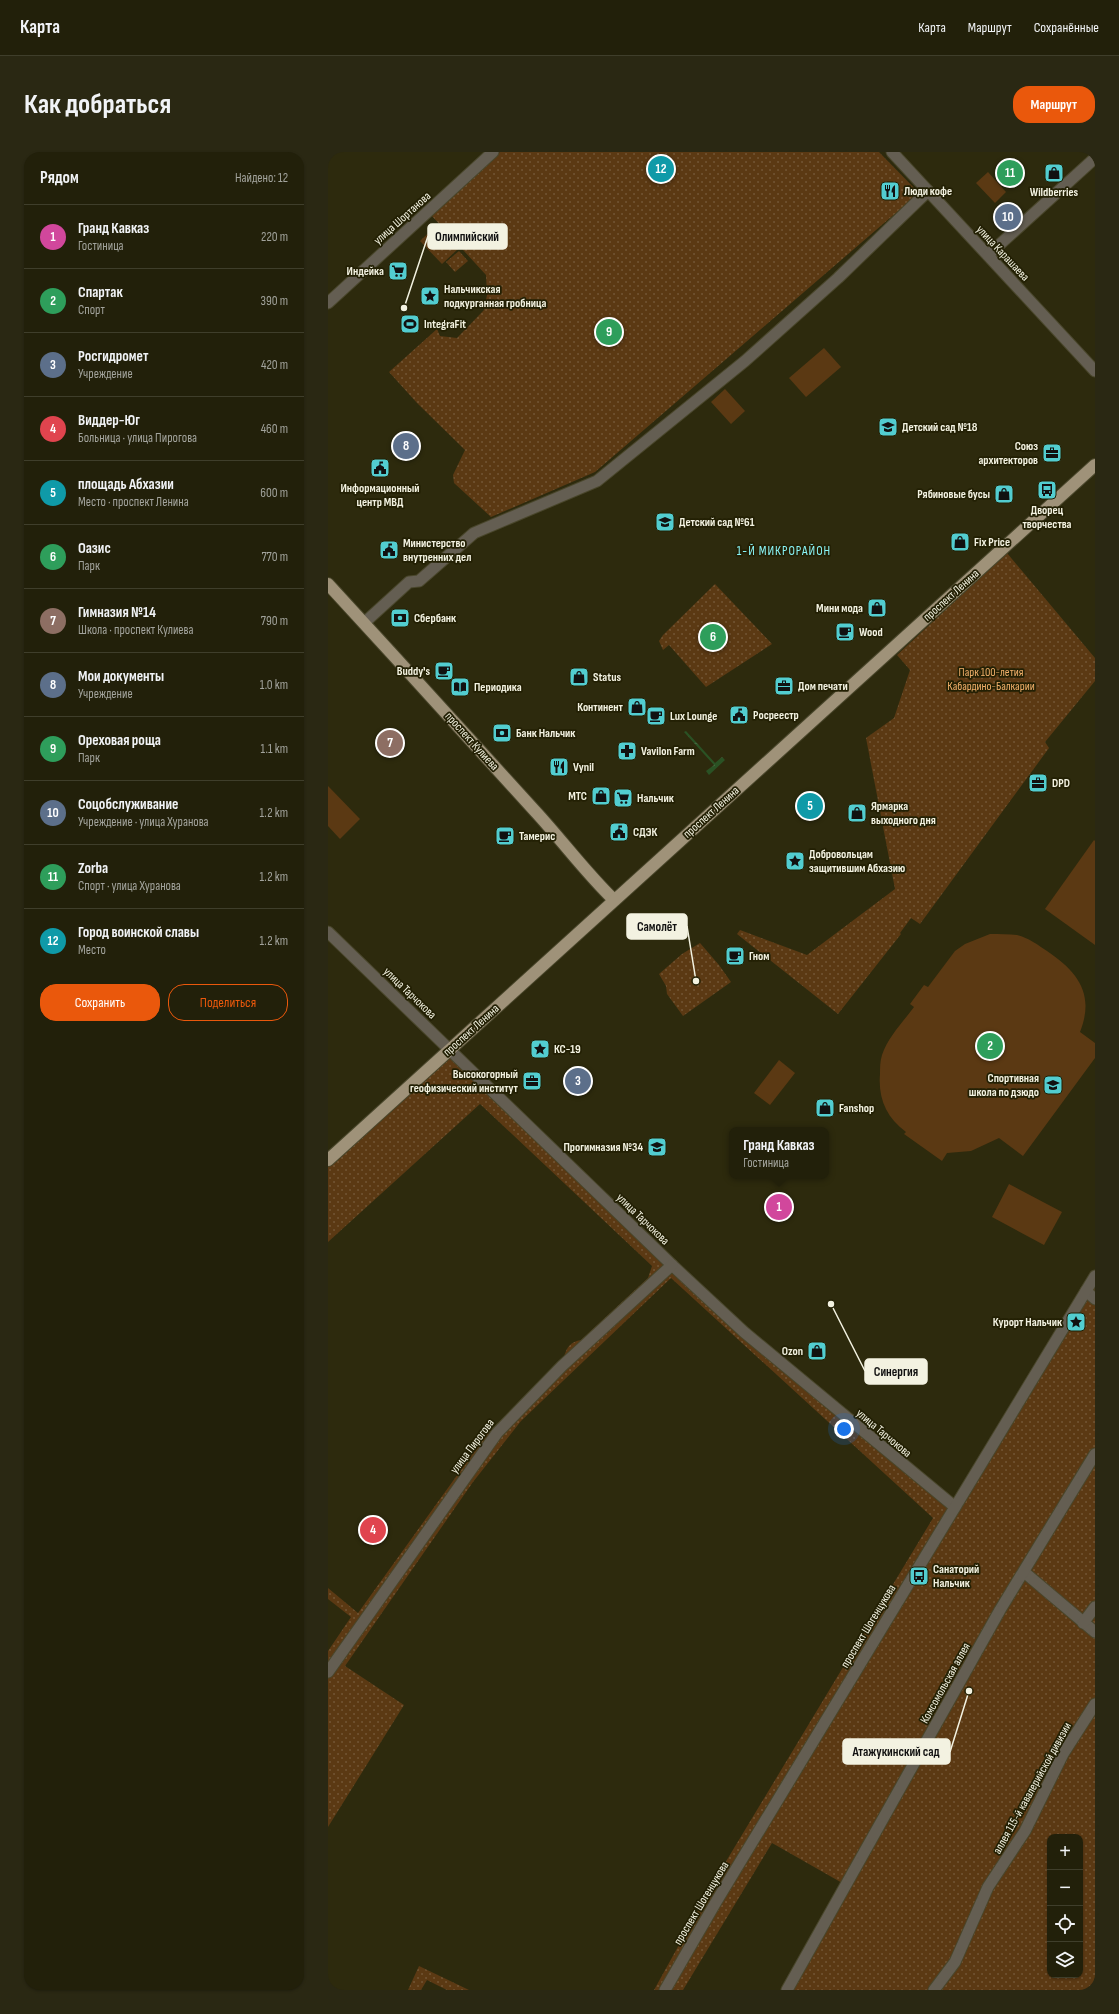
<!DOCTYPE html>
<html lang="ru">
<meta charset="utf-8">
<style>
body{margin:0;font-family:"Sofia Sans Condensed",sans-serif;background:#2a2813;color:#f1f3f6}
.controls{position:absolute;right:12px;bottom:12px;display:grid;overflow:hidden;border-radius:8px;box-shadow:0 1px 3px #0004}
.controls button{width:36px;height:36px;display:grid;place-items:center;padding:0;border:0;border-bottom:1px solid #3f3e2b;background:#22200a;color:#f1f3f6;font:20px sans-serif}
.you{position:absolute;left:516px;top:1277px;width:14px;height:14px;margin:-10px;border:3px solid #fff;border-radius:50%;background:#1a73e8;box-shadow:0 0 0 6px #1a73e833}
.badge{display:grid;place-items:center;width:26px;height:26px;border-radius:50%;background:#ea580c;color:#fff;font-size:13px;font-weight:700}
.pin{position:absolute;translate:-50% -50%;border:2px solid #fff;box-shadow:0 1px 4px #0006}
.popup{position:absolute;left:401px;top:975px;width:100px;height:52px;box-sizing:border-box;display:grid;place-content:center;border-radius:8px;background:#22200a;filter:drop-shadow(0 1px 3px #0005);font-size:13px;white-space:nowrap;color:#a2a39c}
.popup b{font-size:15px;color:#f1f3f6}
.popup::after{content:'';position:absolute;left:50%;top:100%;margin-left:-8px;border:8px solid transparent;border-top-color:#22200a}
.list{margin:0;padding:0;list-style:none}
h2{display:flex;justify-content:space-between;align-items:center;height:52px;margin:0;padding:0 16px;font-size:17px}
h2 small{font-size:13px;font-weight:400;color:#a2a39c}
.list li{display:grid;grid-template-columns:26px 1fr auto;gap:12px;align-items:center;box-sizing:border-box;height:64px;padding:0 16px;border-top:1px solid #3f3e2b}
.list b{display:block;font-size:15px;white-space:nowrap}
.list p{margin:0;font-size:13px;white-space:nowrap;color:#a2a39c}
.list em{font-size:13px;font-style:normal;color:#a2a39c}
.actions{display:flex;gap:8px;padding:12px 16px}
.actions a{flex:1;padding:9px 0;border:1px solid #ea580c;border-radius:16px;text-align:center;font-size:14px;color:#ea580c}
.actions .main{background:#ea580c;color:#fff}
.icon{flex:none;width:22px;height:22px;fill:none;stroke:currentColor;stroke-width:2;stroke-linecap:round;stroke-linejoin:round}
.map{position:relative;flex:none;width:767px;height:1838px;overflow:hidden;border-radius:16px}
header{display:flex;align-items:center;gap:24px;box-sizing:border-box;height:56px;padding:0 20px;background:#22200a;border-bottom:1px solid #3f3e2b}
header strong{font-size:19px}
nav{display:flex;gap:22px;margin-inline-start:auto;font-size:14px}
.intro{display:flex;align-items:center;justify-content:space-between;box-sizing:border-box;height:96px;padding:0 24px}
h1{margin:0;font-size:28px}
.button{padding:10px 18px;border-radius:16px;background:#ea580c;color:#fff;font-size:14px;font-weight:700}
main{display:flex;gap:24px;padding:0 24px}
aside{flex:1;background:#22200a;border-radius:16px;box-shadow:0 1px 3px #0004}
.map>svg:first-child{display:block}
.park{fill:url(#park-dots);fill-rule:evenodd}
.pitch{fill:#5b3913}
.water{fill:url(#water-ripples)}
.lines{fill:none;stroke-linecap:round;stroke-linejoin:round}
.minor-casing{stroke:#49462b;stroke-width:13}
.major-casing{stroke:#49462b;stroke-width:14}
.minor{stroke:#645e52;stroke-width:11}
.major{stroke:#9f9279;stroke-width:12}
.labels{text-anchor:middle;stroke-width:3.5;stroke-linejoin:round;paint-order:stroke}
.poi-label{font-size:12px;font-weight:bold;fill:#f3f2e1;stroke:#232004;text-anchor:start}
.street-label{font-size:12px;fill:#f3f2e1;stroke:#232004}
.park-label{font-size:12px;fill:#f1af6a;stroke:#232004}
.neighbourhood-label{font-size:13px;letter-spacing:1px;fill:#8af6f8;stroke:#232004}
.leader{fill:none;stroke:#f3f2e1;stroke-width:1.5}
.callout-dot{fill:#f3f2e1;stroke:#232004;stroke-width:1.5}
.callout{fill:#f3f2e1;stroke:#f3f2e1;stroke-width:1.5}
.callout-label{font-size:13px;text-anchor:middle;font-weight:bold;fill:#111}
</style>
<header>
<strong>Карта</strong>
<nav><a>Карта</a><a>Маршрут</a><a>Сохранённые</a></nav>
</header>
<div class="intro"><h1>Как добраться</h1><a class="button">Маршрут</a></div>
<main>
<aside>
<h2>Рядом<small>Найдено: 12</small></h2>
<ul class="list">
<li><span class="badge" style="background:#d1479c">1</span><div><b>Гранд Кавказ</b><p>Гостиница</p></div><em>220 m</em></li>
<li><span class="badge" style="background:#2e9e5b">2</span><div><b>Спартак</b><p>Спорт</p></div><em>390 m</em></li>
<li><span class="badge" style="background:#5c6f8a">3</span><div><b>Росгидромет</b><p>Учреждение</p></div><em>420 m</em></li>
<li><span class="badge" style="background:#e0444e">4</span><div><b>Виддер-Юг</b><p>Больница · улица Пирогова</p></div><em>460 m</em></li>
<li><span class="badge" style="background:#0f9aa8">5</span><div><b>площадь Абхазии</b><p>Место · проспект Ленина</p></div><em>600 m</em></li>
<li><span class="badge" style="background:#2e9e5b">6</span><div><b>Оазис</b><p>Парк</p></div><em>770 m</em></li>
<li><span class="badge" style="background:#8d6e63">7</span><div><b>Гимназия №14</b><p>Школа · проспект Кулиева</p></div><em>790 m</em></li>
<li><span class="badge" style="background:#5c6f8a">8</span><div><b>Мои документы</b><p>Учреждение</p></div><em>1.0 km</em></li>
<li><span class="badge" style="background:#2e9e5b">9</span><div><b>Ореховая роща</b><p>Парк</p></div><em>1.1 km</em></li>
<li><span class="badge" style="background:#5c6f8a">10</span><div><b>Соцобслуживание</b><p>Учреждение · улица Хуранова</p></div><em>1.2 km</em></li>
<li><span class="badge" style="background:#2e9e5b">11</span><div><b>Zorba</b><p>Спорт · улица Хуранова</p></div><em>1.2 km</em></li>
<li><span class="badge" style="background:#0f9aa8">12</span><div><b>Город воинской славы</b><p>Место</p></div><em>1.2 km</em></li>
</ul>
<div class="actions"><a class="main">Сохранить</a><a>Поделиться</a></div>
</aside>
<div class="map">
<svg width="767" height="1838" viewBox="0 0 767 1838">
<defs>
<pattern id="park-dots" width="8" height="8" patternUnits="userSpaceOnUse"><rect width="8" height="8" fill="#5b3913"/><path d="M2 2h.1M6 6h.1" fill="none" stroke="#735635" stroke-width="1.8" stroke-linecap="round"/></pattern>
<pattern id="water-ripples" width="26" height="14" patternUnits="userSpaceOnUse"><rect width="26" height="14" fill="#2a5224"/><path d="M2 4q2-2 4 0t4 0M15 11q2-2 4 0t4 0" fill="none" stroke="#496b44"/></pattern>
</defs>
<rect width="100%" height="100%" fill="#2d2a0d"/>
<!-- park -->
<g class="park">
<polygon points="172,0 551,0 591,41 267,320 163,365 126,331 125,323 137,298 89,251 61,220 109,177 112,184 129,186 156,158 159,143 158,123 103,63"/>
<polygon points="109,73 131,96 114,112 92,89"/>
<polygon points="131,99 140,109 127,120 118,110"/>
<polygon points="679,401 767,506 767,529 717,590 721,596 592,772 583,766 572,781 573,782 510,862 409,782 412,778 479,803 567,737 538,586 566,566 582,518 569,503"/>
<polygon points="387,432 444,492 378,535 341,493 335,498 331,489 335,483"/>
<polygon points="372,791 391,813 403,830 355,864 339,842 338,834 331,822 354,802"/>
<path d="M 121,898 L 344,1113 L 626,1355 L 767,1124 L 767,1838 L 456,1838 L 516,1732 L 444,1691 L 355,1838 L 326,1838 L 388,1726 L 605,1366 L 343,1126 L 193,1269 L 145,1330 L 17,1514 L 76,1553 L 0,1675 L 0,1499 L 23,1465 L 0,1447 L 0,1436 L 30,1461 L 158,1283 L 236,1205 C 239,1194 243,1190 253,1188 L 320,1126 L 324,1114 L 152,952 L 0,1090 L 0,1008 ZM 722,1685 L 752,1685 L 752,1823 L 722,1823 Z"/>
<polygon points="91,1814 141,1838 119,1838 99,1828 93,1838 80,1838"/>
</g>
<!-- pitch -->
<g class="pitch">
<polygon points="660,20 678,40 667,51 648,31"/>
<polygon points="496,196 513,215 478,245 461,226"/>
<polygon points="397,237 417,259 403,272 383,250"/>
<polygon points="0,634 32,667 12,687 0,674"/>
<polygon points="766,688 767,689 767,793 717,757"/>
<path d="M 662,782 C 671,782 681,782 689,783 C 701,786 710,793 719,799 C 750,820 767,842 752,880 L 767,891 L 767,906 L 695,1004 L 671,986 L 643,999 L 619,1001 L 614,1009 L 576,982 L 578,980 C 558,965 550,946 552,922 C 552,916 552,909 554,903 C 560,885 575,870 586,855 L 582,852 L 596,833 L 600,835 L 627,799 L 637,792 Z"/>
<polygon points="451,908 467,921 442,953 426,941"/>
<polygon points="681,1032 734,1060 716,1093 664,1065"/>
</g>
<!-- water -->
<polygon class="water" points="358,579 387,611 394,605 397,608 381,623 378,619 386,613 356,580"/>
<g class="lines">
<!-- minor casing -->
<g class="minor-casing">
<g id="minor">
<polyline points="564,0 767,219"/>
<polyline points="660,103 767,6"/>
<polyline points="0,151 165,0"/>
<polyline points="36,471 81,430 91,429 146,381 269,329 417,209 510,126 600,39"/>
<polyline points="0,780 344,1113 416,1180 627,1355"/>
<polyline points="758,1139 767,1147"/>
<polyline points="696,1420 767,1480"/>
<polyline points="755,1471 767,1455"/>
<polyline points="0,1520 169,1281 234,1214 344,1113"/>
<polyline points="337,1838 388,1750 767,1124"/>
<polyline points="459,1838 672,1458 767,1302"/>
<polyline points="606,1838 627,1810 660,1735 697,1679 735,1602 767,1552"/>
</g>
</g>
<!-- major casing -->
<g class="major-casing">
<g id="major">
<path d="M 0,432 C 69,507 137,582 206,658 C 233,687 257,720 286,748"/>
<polyline points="0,1008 767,313"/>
</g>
</g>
<!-- minor -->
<use href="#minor" class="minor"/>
<!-- major -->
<use href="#major" class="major"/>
</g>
<!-- icons -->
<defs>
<g id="shop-square" transform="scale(1)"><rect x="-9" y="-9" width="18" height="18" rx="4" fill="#52cdd0" stroke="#232004"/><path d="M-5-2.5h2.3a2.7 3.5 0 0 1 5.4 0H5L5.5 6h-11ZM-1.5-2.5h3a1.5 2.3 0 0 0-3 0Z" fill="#111"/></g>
<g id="restaurant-square" transform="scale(1)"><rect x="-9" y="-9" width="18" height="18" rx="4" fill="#52cdd0" stroke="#232004"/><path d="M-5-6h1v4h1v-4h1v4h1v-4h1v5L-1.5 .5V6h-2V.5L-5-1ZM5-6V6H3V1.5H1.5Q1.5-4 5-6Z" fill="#111"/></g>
<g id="supermarket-square" transform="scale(1)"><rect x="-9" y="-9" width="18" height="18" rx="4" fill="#52cdd0" stroke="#232004"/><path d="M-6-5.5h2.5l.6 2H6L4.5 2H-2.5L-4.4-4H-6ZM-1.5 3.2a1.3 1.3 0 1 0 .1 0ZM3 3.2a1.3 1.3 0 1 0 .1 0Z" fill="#111"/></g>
<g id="sight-square" transform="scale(1)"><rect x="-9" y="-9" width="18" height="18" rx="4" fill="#52cdd0" stroke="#232004"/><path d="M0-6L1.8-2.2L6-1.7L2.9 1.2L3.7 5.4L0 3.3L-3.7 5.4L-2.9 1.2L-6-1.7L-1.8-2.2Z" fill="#111"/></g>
<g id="stadium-square" transform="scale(1)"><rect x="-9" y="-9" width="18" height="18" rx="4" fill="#52cdd0" stroke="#232004"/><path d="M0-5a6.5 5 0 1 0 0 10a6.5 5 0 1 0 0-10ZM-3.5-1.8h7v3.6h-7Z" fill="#111"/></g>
<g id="school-square" transform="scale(1)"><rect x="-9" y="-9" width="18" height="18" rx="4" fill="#52cdd0" stroke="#232004"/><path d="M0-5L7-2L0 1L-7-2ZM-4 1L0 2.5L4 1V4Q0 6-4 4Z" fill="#111"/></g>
<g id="office-square" transform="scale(1)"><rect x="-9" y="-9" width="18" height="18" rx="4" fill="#52cdd0" stroke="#232004"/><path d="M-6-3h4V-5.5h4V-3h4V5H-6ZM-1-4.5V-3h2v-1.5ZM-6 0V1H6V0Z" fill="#111"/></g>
<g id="civic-square" transform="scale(1)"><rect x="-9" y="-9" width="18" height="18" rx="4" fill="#52cdd0" stroke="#232004"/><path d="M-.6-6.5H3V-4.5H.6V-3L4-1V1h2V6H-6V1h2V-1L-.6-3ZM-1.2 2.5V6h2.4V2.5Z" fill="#111"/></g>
<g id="bus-square" transform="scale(1)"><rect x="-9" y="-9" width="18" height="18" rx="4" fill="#52cdd0" stroke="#232004"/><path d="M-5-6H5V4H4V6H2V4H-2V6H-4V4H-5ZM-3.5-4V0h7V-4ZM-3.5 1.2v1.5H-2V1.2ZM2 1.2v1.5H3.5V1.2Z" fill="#111"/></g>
<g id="bank-square" transform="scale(1)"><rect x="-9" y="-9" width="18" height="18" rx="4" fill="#52cdd0" stroke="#232004"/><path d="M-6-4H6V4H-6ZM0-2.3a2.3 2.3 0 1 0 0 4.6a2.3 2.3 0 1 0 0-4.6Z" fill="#111"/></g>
<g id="cafe-square" transform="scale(1)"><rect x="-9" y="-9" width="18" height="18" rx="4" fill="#52cdd0" stroke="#232004"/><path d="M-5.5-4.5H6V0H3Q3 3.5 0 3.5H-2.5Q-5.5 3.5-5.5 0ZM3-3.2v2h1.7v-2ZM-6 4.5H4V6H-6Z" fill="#111"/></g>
<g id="library-square" transform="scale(1)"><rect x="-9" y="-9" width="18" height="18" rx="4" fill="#52cdd0" stroke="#232004"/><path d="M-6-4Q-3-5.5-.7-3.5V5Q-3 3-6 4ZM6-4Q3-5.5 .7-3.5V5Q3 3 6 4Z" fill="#111"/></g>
<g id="pharmacy-square" transform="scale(1)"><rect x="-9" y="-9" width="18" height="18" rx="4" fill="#52cdd0" stroke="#232004"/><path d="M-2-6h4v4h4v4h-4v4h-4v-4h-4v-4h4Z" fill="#111"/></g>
</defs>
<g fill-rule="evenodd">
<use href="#shop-square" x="726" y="21"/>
<use href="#restaurant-square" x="562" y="39"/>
<use href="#supermarket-square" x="70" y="119"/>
<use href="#sight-square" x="102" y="144"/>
<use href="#stadium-square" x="82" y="172"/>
<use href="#school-square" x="560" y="275"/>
<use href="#office-square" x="724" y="301"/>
<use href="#civic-square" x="52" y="316"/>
<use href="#bus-square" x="719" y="338"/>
<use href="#shop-square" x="676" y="342"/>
<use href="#school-square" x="337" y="370"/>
<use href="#shop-square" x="632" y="390"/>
<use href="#civic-square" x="61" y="398"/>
<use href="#shop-square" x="549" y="456"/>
<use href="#bank-square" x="72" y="466"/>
<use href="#cafe-square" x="517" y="480"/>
<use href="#cafe-square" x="116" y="519"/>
<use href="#shop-square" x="251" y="525"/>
<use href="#office-square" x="456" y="534"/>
<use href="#library-square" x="132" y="535"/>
<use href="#shop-square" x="309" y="555"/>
<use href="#civic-square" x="411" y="563"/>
<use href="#cafe-square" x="328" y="564"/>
<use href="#bank-square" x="174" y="581"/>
<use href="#pharmacy-square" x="299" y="599"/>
<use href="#restaurant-square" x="231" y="615"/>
<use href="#office-square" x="710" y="631"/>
<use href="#shop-square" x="273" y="644"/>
<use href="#supermarket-square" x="295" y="646"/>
<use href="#shop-square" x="529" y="661"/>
<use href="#civic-square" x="291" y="680"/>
<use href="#cafe-square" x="177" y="684"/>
<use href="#sight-square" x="467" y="709"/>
<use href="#cafe-square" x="407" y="804"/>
<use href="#sight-square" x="212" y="897"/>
<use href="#office-square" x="204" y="929"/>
<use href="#school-square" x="725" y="933"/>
<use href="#shop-square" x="497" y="956"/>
<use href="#school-square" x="329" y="995"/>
<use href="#sight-square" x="748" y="1170"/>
<use href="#shop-square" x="489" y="1199"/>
<use href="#bus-square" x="591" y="1424"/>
</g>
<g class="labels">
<!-- poi labels -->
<g class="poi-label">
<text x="576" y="43">Люди кофе</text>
<text x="726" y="44" text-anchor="middle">Wildberries</text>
<text x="56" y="123" text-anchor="end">Индейка</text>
<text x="116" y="141">Нальчикская<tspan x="116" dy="14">подкурганная гробница</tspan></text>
<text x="96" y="176">IntegraFit</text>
<text x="574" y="279">Детский сад №18</text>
<text x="710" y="298" text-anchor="end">Союз<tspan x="710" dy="14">архитекторов</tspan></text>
<text x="52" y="340" text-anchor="middle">Информационный<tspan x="52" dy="14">центр МВД</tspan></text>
<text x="662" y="346" text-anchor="end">Рябиновые бусы</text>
<text x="719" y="362" text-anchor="middle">Дворец<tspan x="719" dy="14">творчества</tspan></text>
<text x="351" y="374">Детский сад №61</text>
<text x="646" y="394">Fix Price</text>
<text x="75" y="395">Министерство<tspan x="75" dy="14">внутренних дел</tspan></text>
<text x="535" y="460" text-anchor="end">Мини мода</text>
<text x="86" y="470">Сбербанк</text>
<text x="531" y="484">Wood</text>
<text x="102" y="523" text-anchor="end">Buddy's</text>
<text x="265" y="529">Status</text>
<text x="470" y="538">Дом печати</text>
<text x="146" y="539">Периодика</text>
<text x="295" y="559" text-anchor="end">Континент</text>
<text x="425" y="567">Росреестр</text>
<text x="342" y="568">Lux Lounge</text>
<text x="188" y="585">Банк Нальчик</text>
<text x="313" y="603">Vavilon Farm</text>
<text x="245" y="619">Vynil</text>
<text x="724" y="635">DPD</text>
<text x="259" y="648" text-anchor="end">МТС</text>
<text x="309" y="650">Нальчик</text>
<text x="543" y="658">Ярмарка<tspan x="543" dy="14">выходного дня</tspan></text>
<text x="305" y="684">СДЭК</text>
<text x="191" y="688">Тамерис</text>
<text x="481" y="706">Добровольцам<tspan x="481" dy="14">защитившим Абхазию</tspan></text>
<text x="421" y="808">Гном</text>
<text x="226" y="901">КС-19</text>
<text x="190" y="926" text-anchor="end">Высокогорный<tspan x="190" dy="14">геофизический институт</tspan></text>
<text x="711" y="930" text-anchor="end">Спортивная<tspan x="711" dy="14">школа по дзюдо</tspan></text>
<text x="511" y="960">Fanshop</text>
<text x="315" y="999" text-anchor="end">Прогимназия №34</text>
<text x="734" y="1174" text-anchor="end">Курорт Нальчик</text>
<text x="475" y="1203" text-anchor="end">Ozon</text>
<text x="605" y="1421">Санаторий<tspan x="605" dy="14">Нальчик</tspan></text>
</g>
<!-- street labels -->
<g class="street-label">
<text transform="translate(74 66) rotate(-42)" y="4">улица Шортанова</text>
<text transform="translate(675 101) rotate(47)" y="4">улица Карашаева</text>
<text transform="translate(623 443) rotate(-42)" y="4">проспект Ленина</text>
<text transform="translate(144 589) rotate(48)" y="4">проспект Кулиева</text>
<text transform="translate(383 660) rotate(-42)" y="4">проспект Ленина</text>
<text transform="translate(82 841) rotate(44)" y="4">улица Тарчокова</text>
<text transform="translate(143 878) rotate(-42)" y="4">проспект Ленина</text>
<text transform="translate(315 1067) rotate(44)" y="4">улица Тарчокова</text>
<text transform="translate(556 1281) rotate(40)" y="4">улица Тарчокова</text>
<text transform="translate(144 1294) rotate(-53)" y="4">улица Пирогова</text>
<text transform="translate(540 1474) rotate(-59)" y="4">проспект Шогенцукова</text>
<text transform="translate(617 1531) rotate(-61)" y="4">Комсомольская аллея</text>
<text transform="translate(704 1636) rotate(-61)" y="4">аллея 115-й кавалерийской дивизии</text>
<text transform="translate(373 1751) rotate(-59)" y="4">проспект Шогенцукова</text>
</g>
<!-- park labels -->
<g class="park-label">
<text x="663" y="524">Парк 100-летия<tspan x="663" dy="14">Кабардино-Балкарии</tspan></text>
</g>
<!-- neighbourhood labels -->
<g class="neighbourhood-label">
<text x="456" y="403">1-Й МИКРОРАЙОН</text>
</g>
</g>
<!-- callouts -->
<path class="leader" d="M76 156L100 84M368 829L359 774M503 1152L537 1219M641 1539L622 1600"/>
<g class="callout-dot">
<circle cx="76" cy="156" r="4"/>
<circle cx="368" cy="829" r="4"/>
<circle cx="503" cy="1152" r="4"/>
<circle cx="641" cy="1539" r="4"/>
</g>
<g class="callout">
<rect x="100" y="72" width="79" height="25" rx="4"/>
<rect x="299" y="762" width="60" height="25" rx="4"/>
<rect x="537" y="1207" width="62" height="25" rx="4"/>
<rect x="515" y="1587" width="107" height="25" rx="4"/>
</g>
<g class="callout-label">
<text x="139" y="89">Олимпийский</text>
<text x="329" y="779">Самолёт</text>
<text x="568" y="1224">Синергия</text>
<text x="568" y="1604">Атажукинский сад</text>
</g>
</svg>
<div class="controls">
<button>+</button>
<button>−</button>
<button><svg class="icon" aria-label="locate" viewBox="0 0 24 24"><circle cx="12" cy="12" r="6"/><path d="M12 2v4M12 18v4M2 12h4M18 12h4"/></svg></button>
<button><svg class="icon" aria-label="layers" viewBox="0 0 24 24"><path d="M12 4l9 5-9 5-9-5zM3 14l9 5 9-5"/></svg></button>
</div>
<div class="you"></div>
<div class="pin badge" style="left:451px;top:1055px;background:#d1479c">1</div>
<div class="popup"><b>Гранд Кавказ</b>Гостиница</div>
<div class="pin badge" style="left:662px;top:894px;background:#2e9e5b">2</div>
<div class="pin badge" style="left:250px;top:929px;background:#5c6f8a">3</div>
<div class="pin badge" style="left:45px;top:1378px;background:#e0444e">4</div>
<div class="pin badge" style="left:482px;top:654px;background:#0f9aa8">5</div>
<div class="pin badge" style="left:385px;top:485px;background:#2e9e5b">6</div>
<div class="pin badge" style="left:62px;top:591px;background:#8d6e63">7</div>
<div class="pin badge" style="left:78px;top:294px;background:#5c6f8a">8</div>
<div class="pin badge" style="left:281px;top:180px;background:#2e9e5b">9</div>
<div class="pin badge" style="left:680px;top:65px;background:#5c6f8a">10</div>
<div class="pin badge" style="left:682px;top:21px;background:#2e9e5b">11</div>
<div class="pin badge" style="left:333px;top:17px;background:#0f9aa8">12</div>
</div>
</main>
